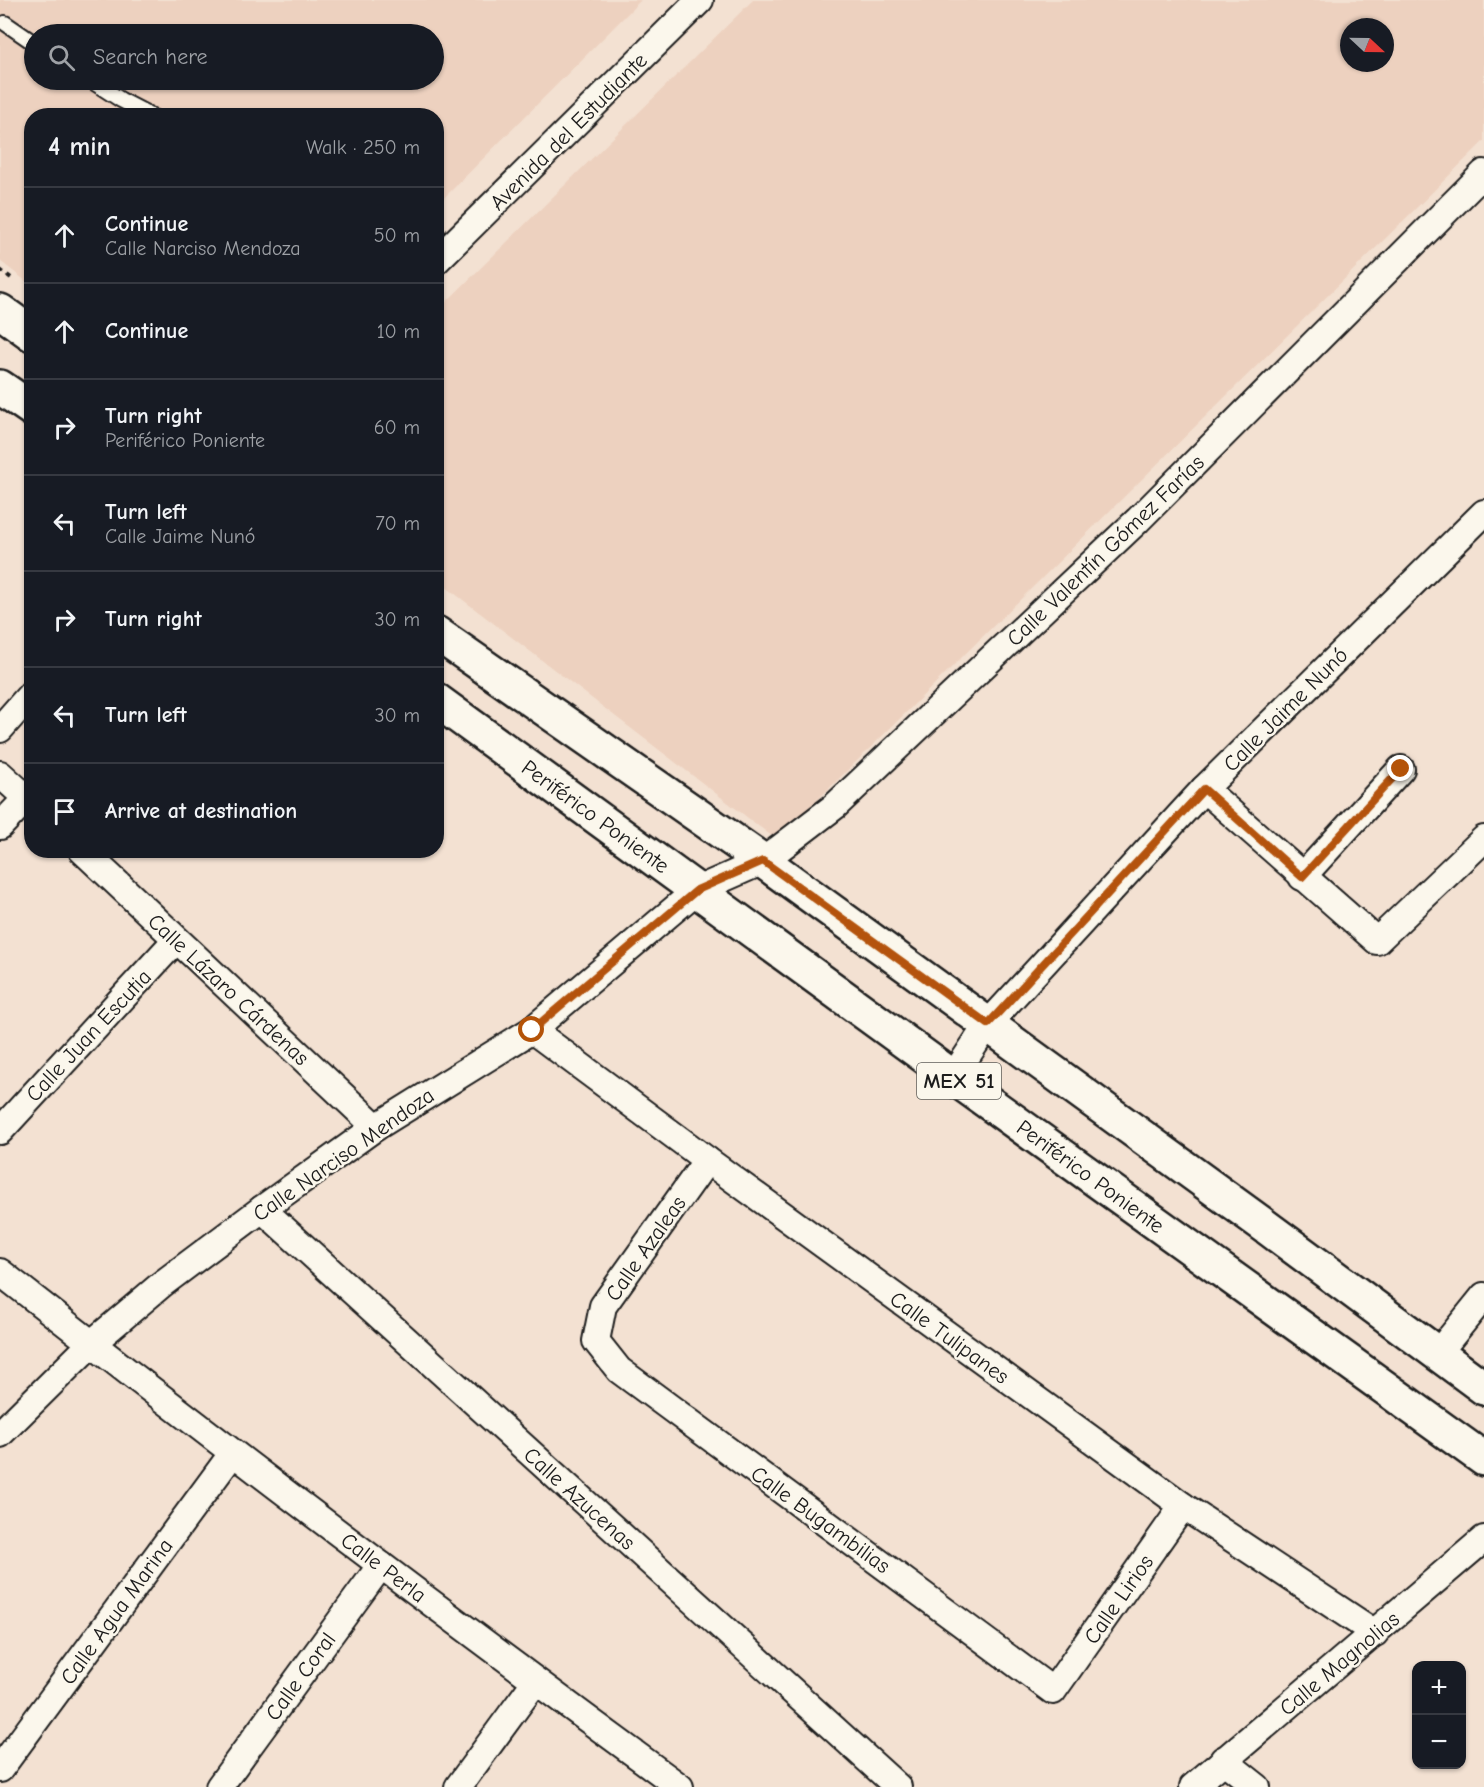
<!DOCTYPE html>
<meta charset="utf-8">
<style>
body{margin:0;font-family:"Comic Neue",sans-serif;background:#242831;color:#f1f3f6}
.controls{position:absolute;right:18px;bottom:18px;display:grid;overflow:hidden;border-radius:12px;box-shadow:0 2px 4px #0004}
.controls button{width:54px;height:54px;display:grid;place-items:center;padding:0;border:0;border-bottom:2px solid #363941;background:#171b24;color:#f1f3f6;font:30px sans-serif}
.compass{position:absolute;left:1340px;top:18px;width:54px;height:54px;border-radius:50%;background:#171b24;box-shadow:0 2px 4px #0004;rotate:112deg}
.stop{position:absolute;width:18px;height:18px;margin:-14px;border:4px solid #b45309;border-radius:50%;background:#fff}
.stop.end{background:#b45309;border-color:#fff;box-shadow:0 2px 6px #0008}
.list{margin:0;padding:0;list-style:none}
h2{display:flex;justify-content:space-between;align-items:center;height:78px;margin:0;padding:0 24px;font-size:26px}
h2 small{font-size:20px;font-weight:400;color:#9ea1a6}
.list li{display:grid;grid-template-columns:39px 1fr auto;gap:18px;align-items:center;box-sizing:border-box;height:96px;padding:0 24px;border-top:2px solid #363941}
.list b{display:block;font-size:22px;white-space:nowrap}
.list p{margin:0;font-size:20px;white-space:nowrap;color:#9ea1a6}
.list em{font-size:20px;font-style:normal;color:#9ea1a6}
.icon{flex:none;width:33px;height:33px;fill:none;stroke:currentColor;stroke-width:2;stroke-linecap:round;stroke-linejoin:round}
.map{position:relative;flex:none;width:1484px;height:1787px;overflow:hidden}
.search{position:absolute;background:#171b24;box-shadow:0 2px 4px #0004;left:24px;top:24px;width:420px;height:66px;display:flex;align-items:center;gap:15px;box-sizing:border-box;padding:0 21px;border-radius:33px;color:#9ea1a6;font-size:22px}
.panel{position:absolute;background:#171b24;box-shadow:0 2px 4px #0004;left:24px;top:108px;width:420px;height:750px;border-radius:24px}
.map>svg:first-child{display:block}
.built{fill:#edd1bf;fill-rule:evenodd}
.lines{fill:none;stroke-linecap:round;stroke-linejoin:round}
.service-casing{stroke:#1c1c1c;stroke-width:18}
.minor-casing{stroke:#1c1c1c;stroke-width:30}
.primary-casing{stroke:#1c1c1c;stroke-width:38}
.path{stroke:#1c1c1c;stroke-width:4;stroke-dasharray:4.5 4.5;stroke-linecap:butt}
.service{stroke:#fbf7ec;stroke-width:14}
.minor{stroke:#fbf7ec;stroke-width:26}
.primary{stroke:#fbf7ec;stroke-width:33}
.route{stroke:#b45309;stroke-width:8}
.labels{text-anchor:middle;stroke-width:5;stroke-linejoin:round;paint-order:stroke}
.shield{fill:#fbf7ec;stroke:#5f5e5a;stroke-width:1.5}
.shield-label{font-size:21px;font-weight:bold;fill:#1c1c1c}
.street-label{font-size:22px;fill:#1c1c1c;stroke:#fbf7ec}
</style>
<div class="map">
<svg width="1484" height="1787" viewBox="0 0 1484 1787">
<rect width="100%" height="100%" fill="#f3e1d2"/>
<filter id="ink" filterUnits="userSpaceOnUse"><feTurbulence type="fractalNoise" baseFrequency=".0167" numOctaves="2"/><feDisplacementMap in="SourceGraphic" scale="12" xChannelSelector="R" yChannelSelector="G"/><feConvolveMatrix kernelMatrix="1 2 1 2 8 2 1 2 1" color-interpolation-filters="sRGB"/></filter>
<g filter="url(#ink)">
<!-- built -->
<g class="built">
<path d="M 0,0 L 641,0 L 437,205 L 436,116 L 32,116 L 31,285 L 0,261 ZM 34,34 L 434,34 L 434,80 L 34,80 Z"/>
<path d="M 753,0 L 1484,0 L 1484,141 L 777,840 L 437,580 L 436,312 ZM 1349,27 L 1385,27 L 1385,63 L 1349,63 Z"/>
</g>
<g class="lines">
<!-- service casing -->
<g class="service-casing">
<g id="service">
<polyline points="5,23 34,43"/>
<polyline points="90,80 121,100 152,116"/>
</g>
</g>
<!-- minor casing -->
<g class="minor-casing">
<g id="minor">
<polyline points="436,261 700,0"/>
<polyline points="0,729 32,693"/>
<polyline points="0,774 32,803"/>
<polyline points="1204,789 1377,941 1484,839"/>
<polyline points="0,826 27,798"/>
<polyline points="82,850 376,1127"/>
<polyline points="1302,877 1401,769"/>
<polyline points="532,1030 707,1160 1183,1506 1375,1633"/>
<polyline points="953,1077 988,1024 1204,789 1484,513"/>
<polyline points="0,1131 176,940"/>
<polyline points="707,1160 603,1306 596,1341 619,1370 1053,1691 1183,1506"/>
<polyline points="262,1209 898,1787"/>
<path d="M 0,1272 C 224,1448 450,1619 680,1787"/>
<polyline points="1438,1353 1484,1296"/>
<polyline points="0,1434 91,1344 162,1284 262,1209 376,1127 532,1030 697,890 763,861 835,806 1138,520 1484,173"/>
<polyline points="1223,1760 1257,1787"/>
<polyline points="0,1769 232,1454"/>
<polyline points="219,1787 381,1565"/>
<polyline points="458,1787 535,1682"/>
<polyline points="1193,1787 1484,1539"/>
</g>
</g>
<!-- primary casing -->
<g class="primary-casing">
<g id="primary">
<polyline points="0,311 32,334"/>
<polyline points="0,387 32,409"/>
<polyline points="436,633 763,861 1265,1226 1484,1388"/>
<polyline points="436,700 953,1077 1484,1459"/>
</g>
</g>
<!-- path -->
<polyline class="path" points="0,270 14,280"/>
<!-- service -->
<use href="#service" class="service"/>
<!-- minor -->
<use href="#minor" class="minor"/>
<!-- primary -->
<use href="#primary" class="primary"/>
</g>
</g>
<g class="lines" filter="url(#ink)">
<!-- route -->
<polyline class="route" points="532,1030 697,890 763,861 988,1024 1204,789 1302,877 1401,769"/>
</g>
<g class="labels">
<!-- shield labels -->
<rect class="shield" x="917" y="1063" width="84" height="36" rx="4.5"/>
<g class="shield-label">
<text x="959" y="1088">MEX 51</text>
</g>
<!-- street labels -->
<g class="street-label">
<text transform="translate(568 131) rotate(-45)" y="8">Avenida del Estudiante</text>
<text transform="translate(1105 550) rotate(-44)" y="8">Calle Valentín Gómez Farías</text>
<text transform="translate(1285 709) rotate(-45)" y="8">Calle Jaime Nunó</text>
<text transform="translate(596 816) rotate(36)" y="8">Periférico Poniente</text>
<text transform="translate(229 989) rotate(43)" y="8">Calle Lázaro Cárdenas</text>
<text transform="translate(88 1035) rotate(-47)" y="8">Calle Juan Escutia</text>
<text transform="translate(343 1154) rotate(-35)" y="8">Calle Narciso Mendoza</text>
<text transform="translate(1091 1176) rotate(36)" y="8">Periférico Poniente</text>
<text transform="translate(645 1248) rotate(-55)" y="8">Calle Azaleas</text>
<text transform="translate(950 1337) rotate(36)" y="8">Calle Tulipanes</text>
<text transform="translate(580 1498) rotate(42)" y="8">Calle Azucenas</text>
<text transform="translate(821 1519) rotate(36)" y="8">Calle Bugambilias</text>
<text transform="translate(384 1567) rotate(37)" y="8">Calle Perla</text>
<text transform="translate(1118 1599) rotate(-55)" y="8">Calle Lirios</text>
<text transform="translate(116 1611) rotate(-54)" y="8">Calle Agua Marina</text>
<text transform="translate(1339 1663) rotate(-40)" y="8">Calle Magnolias</text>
<text transform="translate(300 1676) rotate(-54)" y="8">Calle Coral</text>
</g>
</g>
</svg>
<div class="controls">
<button>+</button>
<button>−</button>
</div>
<svg class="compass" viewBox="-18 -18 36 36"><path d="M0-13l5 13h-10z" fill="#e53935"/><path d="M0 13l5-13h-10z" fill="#9ea1a6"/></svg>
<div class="stop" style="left:532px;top:1030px"></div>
<div class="stop end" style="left:1401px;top:769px"></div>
<div class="search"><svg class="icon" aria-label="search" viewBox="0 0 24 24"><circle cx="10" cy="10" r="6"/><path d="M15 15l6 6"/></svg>Search here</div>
<section class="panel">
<h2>4 min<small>Walk · 250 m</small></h2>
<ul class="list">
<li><svg class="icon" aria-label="ahead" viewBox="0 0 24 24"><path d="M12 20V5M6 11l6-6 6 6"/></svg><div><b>Continue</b><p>Calle Narciso Mendoza</p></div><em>50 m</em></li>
<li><svg class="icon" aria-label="ahead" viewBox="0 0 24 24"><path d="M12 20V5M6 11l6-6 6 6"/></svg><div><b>Continue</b></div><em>10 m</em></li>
<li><svg class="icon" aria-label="right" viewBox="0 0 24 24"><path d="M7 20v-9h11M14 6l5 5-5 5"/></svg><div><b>Turn right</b><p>Periférico Poniente</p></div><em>60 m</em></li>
<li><svg class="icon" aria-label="left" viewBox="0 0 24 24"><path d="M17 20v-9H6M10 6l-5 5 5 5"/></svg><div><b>Turn left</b><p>Calle Jaime Nunó</p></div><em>70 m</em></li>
<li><svg class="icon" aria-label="right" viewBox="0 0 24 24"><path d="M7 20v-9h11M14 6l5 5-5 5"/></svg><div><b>Turn right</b></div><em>30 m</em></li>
<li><svg class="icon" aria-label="left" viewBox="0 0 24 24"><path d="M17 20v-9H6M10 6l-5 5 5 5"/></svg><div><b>Turn left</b></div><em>30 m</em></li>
<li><svg class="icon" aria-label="arrive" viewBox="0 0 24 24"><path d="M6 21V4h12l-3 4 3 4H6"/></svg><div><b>Arrive at destination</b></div></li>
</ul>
</section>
</div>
